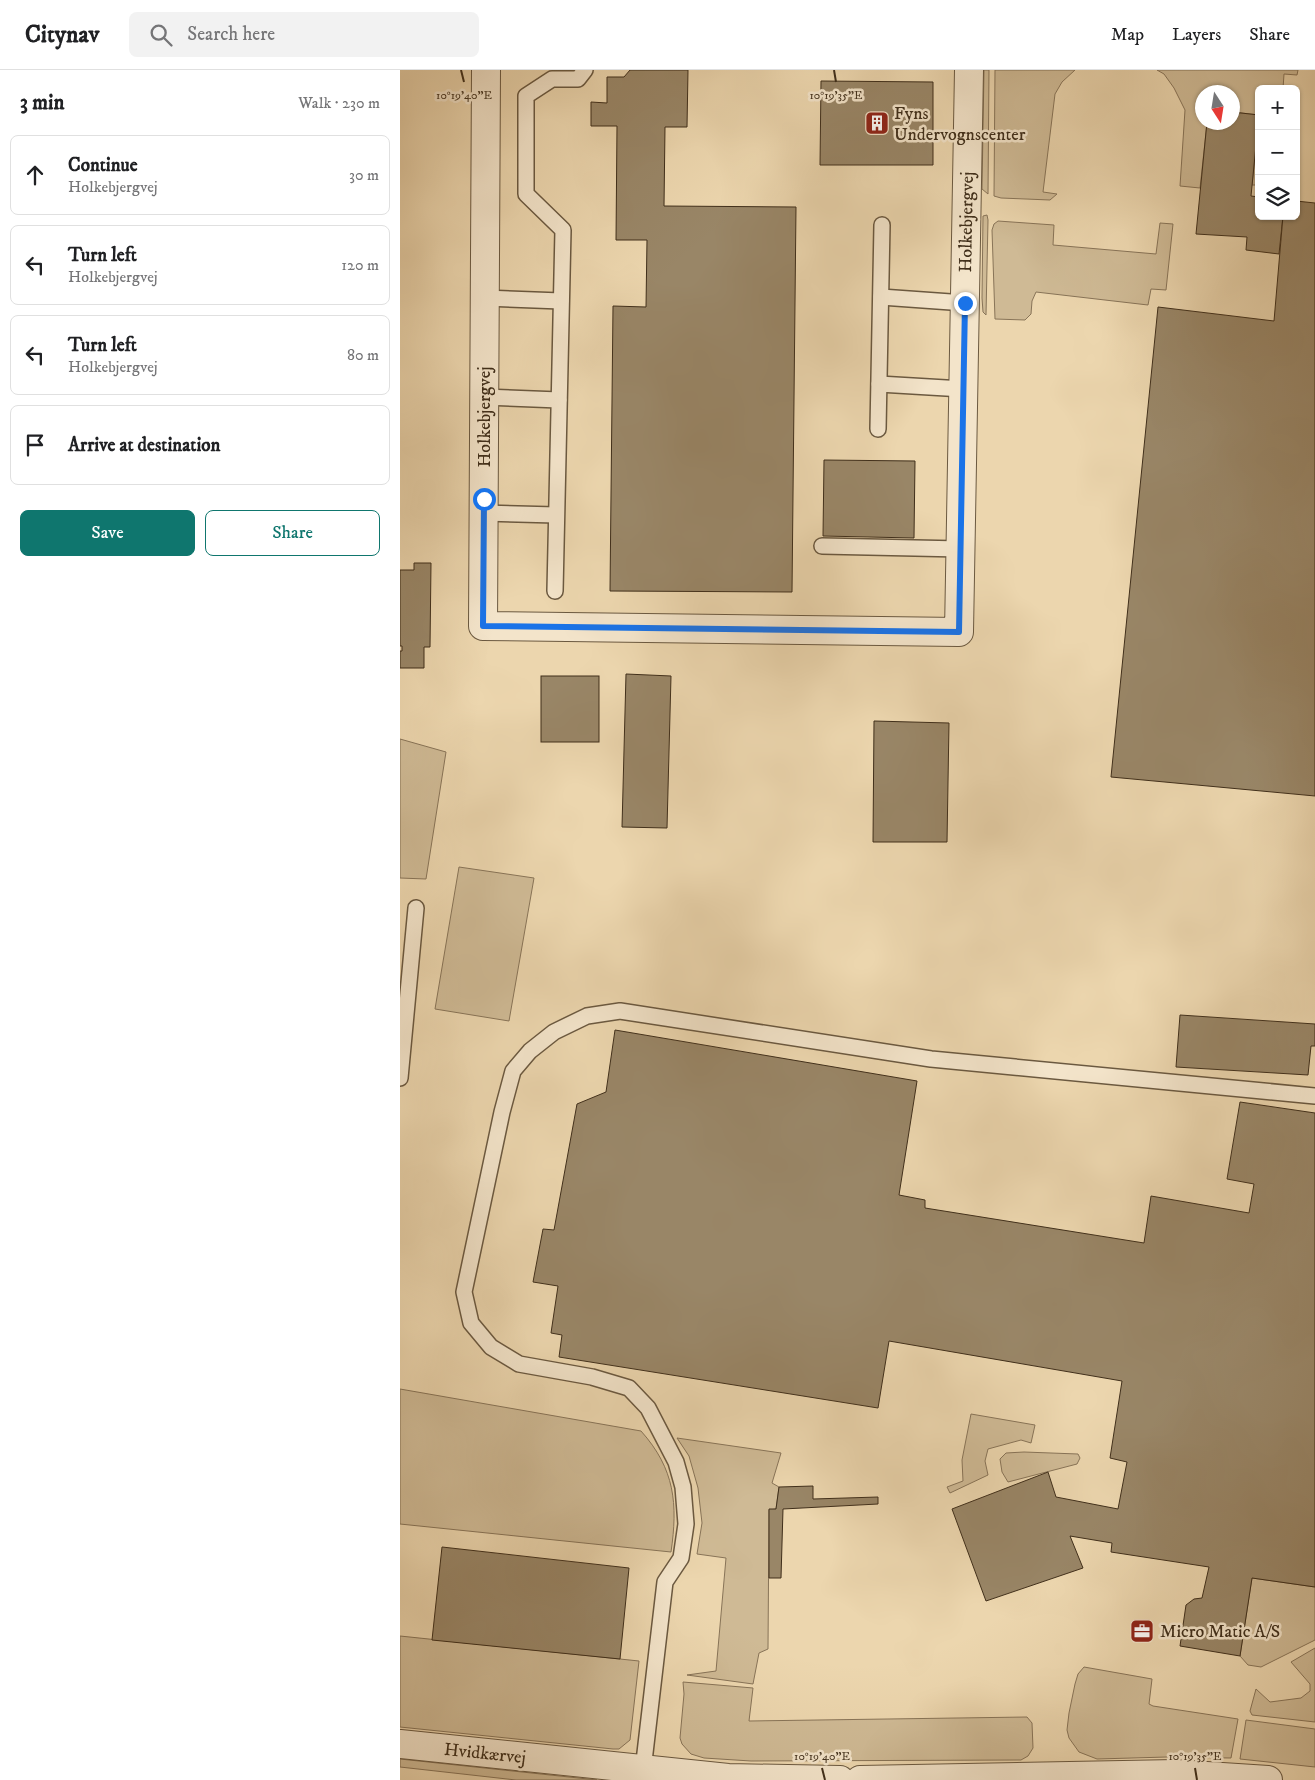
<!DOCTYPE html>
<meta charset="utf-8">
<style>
body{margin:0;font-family:"IM FELL DW Pica",serif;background:#f2f2f2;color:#202124}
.controls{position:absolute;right:15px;top:15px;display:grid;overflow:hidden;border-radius:8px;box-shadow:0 1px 4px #0004}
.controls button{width:45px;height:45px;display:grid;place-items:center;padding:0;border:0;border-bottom:1px solid #e0e0e0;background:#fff;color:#202124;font:25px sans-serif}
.compass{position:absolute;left:795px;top:15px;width:45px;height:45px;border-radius:50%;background:#fff;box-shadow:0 1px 4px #0004;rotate:168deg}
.stop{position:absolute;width:15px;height:15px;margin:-11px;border:4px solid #1a73e8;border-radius:50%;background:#fff}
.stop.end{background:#1a73e8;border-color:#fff;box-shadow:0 1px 5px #0008}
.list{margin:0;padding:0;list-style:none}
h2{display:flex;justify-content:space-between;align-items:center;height:65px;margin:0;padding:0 20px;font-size:21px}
h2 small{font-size:16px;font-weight:400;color:#757577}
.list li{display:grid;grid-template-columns:32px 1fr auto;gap:15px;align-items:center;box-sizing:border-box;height:80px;margin:0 10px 10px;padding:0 10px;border:1px solid #e0e0e0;border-radius:8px}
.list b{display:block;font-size:19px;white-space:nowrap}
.list p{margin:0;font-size:16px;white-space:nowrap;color:#757577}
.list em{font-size:16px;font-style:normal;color:#757577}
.actions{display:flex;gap:10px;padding:15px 20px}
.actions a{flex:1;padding:11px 0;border:1px solid #0f766e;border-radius:8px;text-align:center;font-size:18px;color:#0f766e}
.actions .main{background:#0f766e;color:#fff}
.icon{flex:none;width:28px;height:28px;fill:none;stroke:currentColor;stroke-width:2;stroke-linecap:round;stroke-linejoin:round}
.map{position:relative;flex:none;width:915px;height:1710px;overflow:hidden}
header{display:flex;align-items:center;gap:30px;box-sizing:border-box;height:70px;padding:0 25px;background:#fff;border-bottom:1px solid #e0e0e0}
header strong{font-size:24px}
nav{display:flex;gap:28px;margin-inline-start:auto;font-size:18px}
.search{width:350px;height:45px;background:#f2f2f2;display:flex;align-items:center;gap:12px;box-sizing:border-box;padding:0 18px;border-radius:8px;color:#757577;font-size:19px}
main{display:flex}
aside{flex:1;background:#fff}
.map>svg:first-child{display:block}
.green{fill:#cfba95;stroke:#887458}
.building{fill:#998667;stroke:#402f1b}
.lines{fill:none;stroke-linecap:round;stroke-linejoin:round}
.service-casing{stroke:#6b5940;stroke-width:18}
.minor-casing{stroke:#6b5940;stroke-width:30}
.tertiary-casing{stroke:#6b5940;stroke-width:30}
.service{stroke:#f3e4ca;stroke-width:15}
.minor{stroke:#f3e4ca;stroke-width:28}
.tertiary{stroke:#f3e4ca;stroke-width:28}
.route{stroke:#1a73e8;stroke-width:6}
.ticks{fill:none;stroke:#402f1b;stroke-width:2}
.labels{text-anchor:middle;stroke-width:5;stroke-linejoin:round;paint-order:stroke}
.poi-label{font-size:18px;fill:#402f1b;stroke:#f3e4ca;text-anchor:start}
.street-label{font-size:18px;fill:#402f1b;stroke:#f3e4ca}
.ticks-label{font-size:12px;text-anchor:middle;fill:#402f1b;stroke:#f3e4ca;stroke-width:5;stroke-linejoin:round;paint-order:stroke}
</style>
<header>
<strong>Citynav</strong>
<div class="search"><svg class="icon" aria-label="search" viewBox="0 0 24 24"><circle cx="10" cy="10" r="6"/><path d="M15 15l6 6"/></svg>Search here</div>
<nav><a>Map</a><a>Layers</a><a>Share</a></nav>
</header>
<main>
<aside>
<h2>3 min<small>Walk · 230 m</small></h2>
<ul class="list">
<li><svg class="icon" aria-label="ahead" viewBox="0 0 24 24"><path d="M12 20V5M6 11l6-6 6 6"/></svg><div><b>Continue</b><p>Holkebjergvej</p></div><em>30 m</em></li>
<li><svg class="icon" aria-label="left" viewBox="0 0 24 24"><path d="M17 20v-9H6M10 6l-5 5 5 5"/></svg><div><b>Turn left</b><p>Holkebjergvej</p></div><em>120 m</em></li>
<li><svg class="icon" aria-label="left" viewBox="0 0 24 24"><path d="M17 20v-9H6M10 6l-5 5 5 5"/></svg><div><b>Turn left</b><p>Holkebjergvej</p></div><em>80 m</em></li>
<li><svg class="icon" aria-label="arrive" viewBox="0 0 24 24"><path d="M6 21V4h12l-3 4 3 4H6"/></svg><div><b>Arrive at destination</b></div></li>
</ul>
<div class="actions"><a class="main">Save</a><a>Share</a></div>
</aside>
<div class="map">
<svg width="915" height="1710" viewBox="0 0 915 1710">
<rect width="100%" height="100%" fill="#ecd6ae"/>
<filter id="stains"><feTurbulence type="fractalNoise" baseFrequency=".004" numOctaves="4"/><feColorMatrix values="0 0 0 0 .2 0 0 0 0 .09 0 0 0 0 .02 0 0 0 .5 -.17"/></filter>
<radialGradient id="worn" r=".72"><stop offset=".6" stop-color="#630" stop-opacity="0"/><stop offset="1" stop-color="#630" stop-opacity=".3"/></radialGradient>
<!-- green -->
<g class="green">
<polygon points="584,0 589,0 588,124 582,119"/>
<polygon points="595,0 675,0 662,12 655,24 643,122 657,124 650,130 601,128 594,126"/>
<polygon points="757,0 898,0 897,5 884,4 883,19 859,19 859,115 852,115 859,45 833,42 832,22 802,22 802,52 807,53 800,118 780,116 785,40 774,18 764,4"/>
<polygon points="587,145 588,150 586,245 583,242 582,228 583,146"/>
<polygon points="598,151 654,155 653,175 756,184 760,153 773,154 766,220 751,219 748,235 636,222 632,231 631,244 625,250 595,249 592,160 594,154"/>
<polygon points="0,669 46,682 26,809 0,808"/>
<polygon points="59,797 134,808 109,951 35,939"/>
<path d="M 0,1319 L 241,1361 C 275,1399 278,1434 271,1482 L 0,1454 Z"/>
<polygon points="571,1344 635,1355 631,1373 621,1370 588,1379 585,1391 588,1405 550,1423 547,1417 563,1411 562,1390"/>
<polygon points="277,1368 381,1383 372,1413 379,1417 376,1439 369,1440 368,1579 359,1583 353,1614 287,1605 316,1601 326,1488 297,1484 302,1453 298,1418 289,1386"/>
<polygon points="624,1382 678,1384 680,1388 677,1394 608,1412 602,1402 600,1389 606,1383"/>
<polygon points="852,1508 915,1517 915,1570 861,1597 848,1595 840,1586"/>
<polygon points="0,1566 239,1591 230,1670 219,1679 213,1679 0,1657"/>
<polygon points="915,1578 915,1652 852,1645 850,1641 856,1619 870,1632 901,1628 910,1621 910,1614 891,1592"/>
<polygon points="684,1597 752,1609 749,1634 753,1636 838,1649 831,1688 767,1687 697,1689 679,1682 669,1668 667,1660 669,1643 675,1614 678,1604"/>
<polygon points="283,1612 353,1618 349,1651 627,1647 632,1653 633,1678 628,1686 621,1690 351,1691 304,1688 291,1684 282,1674 280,1668 284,1624"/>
<polygon points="846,1650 915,1659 915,1697 840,1689"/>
<polygon points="0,1689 197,1710 116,1710 0,1697"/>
</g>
<!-- building -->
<g class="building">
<polygon points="230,0 288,0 287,57 265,57 264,136 396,137 392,522 210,521 213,236 246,237 247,170 216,170 217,56 191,56 191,32 207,33 207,7 224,7"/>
<polygon points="421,11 533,12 533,95 420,95"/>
<polygon points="832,42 859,45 851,126 859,127 859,146 883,146 879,184 846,180 847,167 796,164 807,52 832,52"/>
<polygon points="896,131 915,133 915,726 711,707 758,237 874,251 883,146 896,146"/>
<polygon points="424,390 515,391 514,468 423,466"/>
<polygon points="14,493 31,493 30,577 24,577 24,598 0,598 0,581 2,581 2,576 0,576 0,500 14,500"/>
<polygon points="226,604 271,606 267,758 222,757"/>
<rect x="141" y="606" width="58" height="66"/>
<polygon points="474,651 549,653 547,772 473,772"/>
<polygon points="780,945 915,954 915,976 911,976 908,1005 776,997"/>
<polygon points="215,960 517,1011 499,1125 525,1130 525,1138 744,1173 751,1126 849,1143 854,1114 827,1109 840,1032 915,1043 915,1517 852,1508 840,1586 780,1576 786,1535 794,1529 802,1528 809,1497 711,1482 712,1473 670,1466 683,1498 586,1531 552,1439 648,1402 656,1427 718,1439 727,1392 710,1388 722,1311 489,1271 478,1338 159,1287 162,1265 151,1263 158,1216 133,1212 143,1159 154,1160 177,1034 206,1022"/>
<polygon points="413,1416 413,1429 478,1427 478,1434 383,1439 381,1508 369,1508 369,1439 376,1439 379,1417"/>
<polygon points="42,1477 229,1498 220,1589 32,1570"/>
</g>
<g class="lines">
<!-- service casing -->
<g class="service-casing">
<g id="service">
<polyline points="481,227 565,233"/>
<polyline points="85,228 161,231"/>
<polyline points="479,314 563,319"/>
<polyline points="84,327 159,330"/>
<polyline points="478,359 482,155"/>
<polyline points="83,443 156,445"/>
<polyline points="422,476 561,479"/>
<polyline points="155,521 163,160 126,124 126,26 152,9 178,9 185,0"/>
<polyline points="0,1008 16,838"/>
<polyline points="243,1700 265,1512 281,1488 286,1454 283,1417 276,1392 248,1338 229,1318 192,1307 119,1294 91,1277 71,1253 64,1222 102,1042 113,1001 130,981 154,962 187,946 220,941 531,989 915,1026"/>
</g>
</g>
<!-- minor casing -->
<g class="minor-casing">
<polyline id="minor" points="86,0 83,556 559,562 569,0"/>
</g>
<!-- tertiary casing -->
<g class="tertiary-casing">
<g id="tertiary">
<polyline points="0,1674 328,1708 440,1710"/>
<polyline points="460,1710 776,1704 868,1710"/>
</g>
</g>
<!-- service -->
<use href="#service" class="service"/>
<!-- minor -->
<use href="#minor" class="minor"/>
<!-- tertiary -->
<use href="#tertiary" class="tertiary"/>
</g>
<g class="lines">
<!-- route -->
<polyline class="route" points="84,429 83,556 559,562 565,233"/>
</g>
<!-- ticks -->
<path class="ticks" d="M 61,0 L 64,12M 434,0 L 436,12M 422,1698 L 425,1710M 795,1698 L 797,1710"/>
<!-- icons -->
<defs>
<g id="building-square" transform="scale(1.25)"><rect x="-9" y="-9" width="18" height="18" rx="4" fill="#8f2418" stroke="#f3e4ca"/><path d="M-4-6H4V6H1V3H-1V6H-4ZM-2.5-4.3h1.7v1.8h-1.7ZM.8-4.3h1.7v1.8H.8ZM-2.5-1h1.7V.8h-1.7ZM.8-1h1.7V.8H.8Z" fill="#fff"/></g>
<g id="office-square" transform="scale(1.25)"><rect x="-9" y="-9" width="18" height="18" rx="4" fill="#8f2418" stroke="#f3e4ca"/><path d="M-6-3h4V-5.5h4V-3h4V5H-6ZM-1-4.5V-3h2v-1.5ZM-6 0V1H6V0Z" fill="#fff"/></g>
</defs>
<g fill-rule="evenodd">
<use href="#building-square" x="477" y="53"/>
<use href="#office-square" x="742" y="1561"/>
</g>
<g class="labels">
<!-- poi labels -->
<g class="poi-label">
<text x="494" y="49">Fyns<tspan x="494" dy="21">Undervognscenter</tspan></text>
<text x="760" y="1567">Micro Matic A/S</text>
</g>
<!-- street labels -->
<g class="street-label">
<text transform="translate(566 152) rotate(-89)" y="6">Holkebjergvej</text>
<text transform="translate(84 347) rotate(-90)" y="6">Holkebjergvej</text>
<text transform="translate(85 1683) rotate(6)" y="6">Hvidkærvej</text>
</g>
</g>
<g class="ticks-label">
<text x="64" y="29">10°19'40"E</text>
<text x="436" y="29">10°19'35"E</text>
<text x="422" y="1690">10°19'40"E</text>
<text x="795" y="1690">10°19'35"E</text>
</g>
<rect width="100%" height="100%" filter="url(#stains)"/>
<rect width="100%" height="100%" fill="url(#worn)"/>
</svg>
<div class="controls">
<button>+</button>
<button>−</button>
<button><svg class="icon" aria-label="layers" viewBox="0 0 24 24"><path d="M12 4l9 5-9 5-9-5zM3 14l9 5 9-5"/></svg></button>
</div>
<svg class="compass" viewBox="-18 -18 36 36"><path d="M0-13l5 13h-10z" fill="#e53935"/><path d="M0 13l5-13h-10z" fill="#757577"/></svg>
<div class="stop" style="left:84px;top:429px"></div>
<div class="stop end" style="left:565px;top:233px"></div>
</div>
</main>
